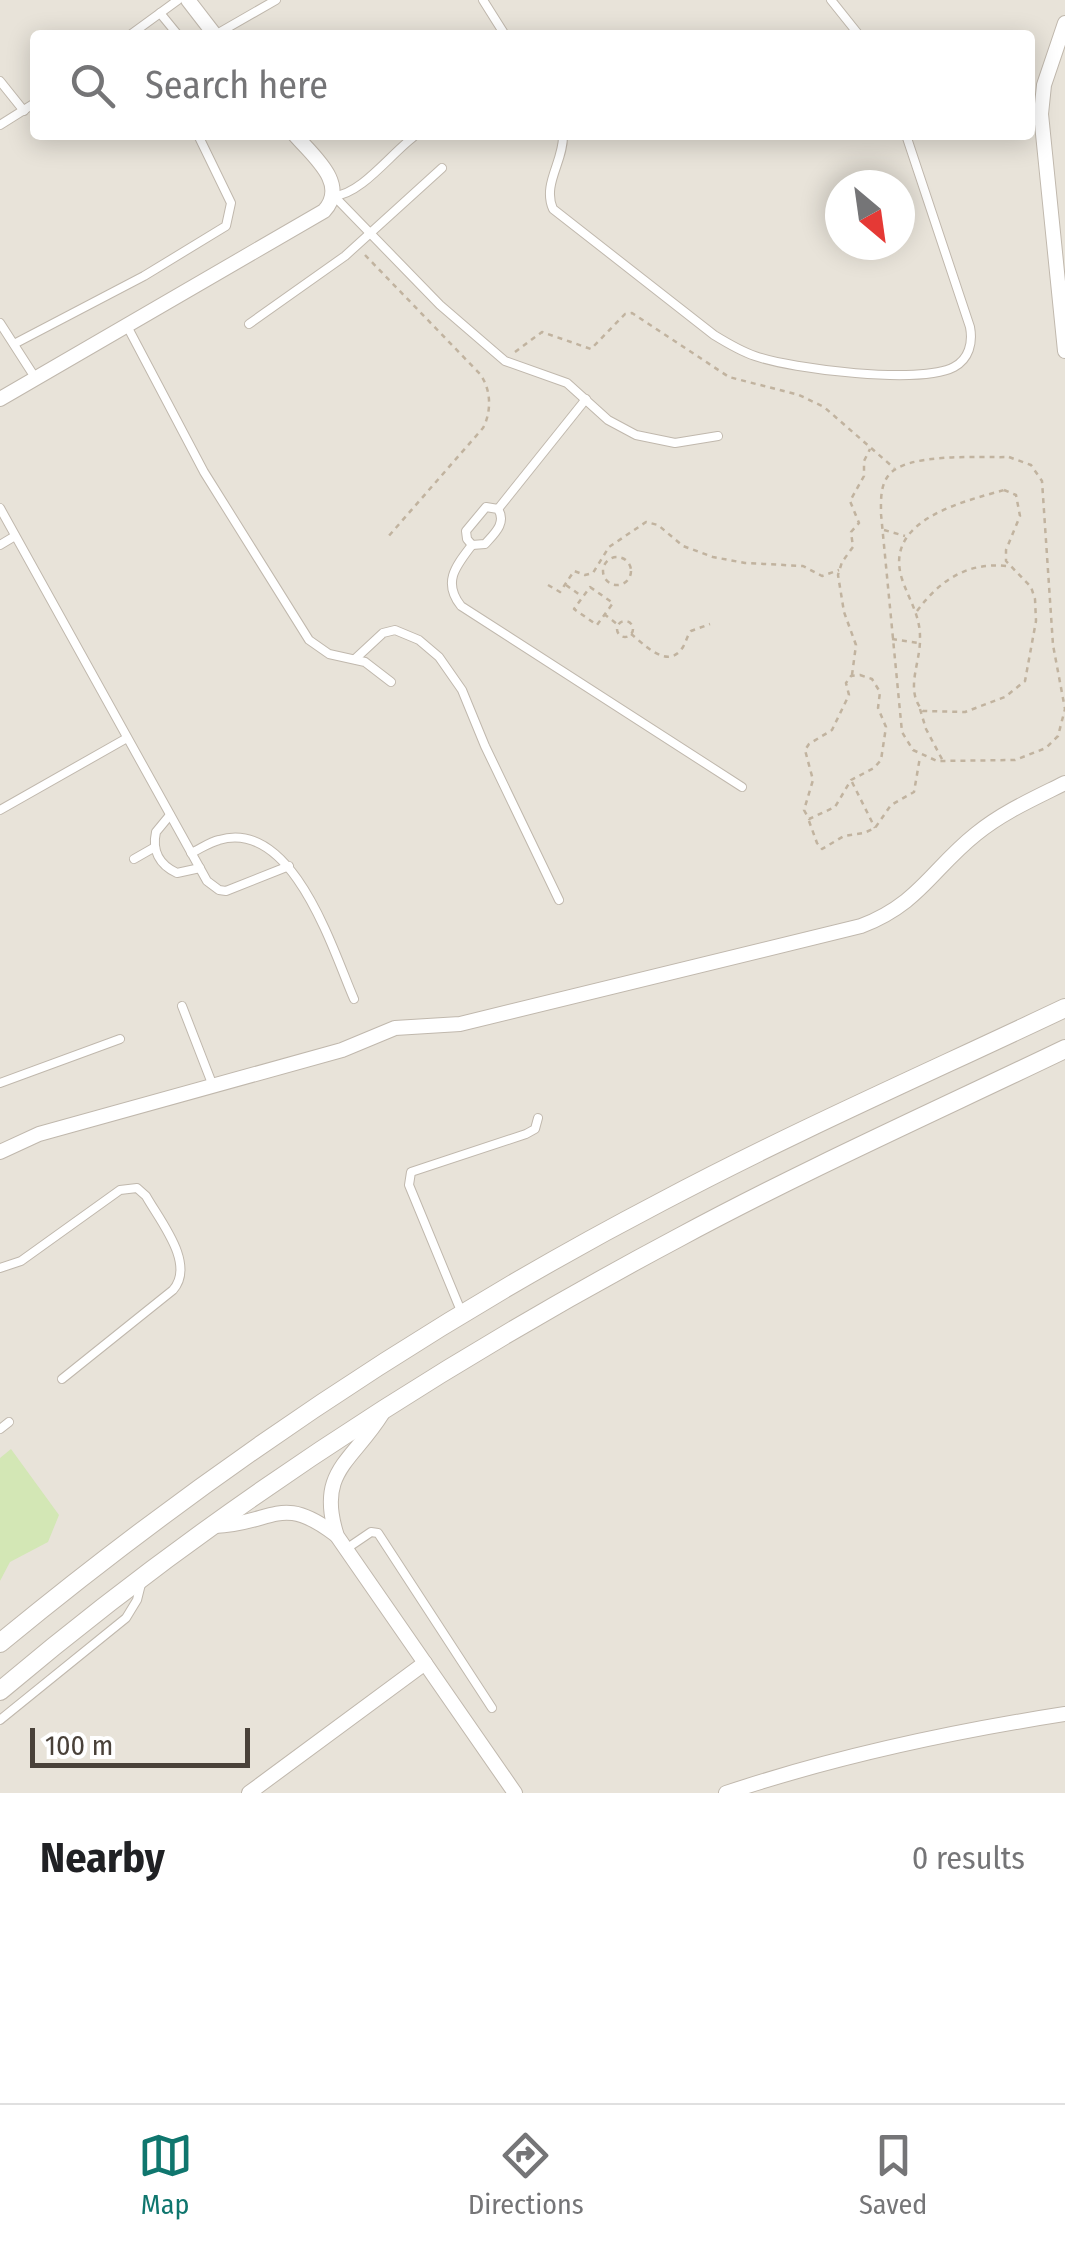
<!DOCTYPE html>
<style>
body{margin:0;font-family:"Fira Sans Condensed",sans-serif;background:#f2f2f2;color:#202124}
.compass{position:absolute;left:825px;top:170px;width:90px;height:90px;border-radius:50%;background:#fff;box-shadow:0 5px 25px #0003;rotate:151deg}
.scale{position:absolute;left:30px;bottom:25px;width:220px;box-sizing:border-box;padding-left:10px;border:5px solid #494139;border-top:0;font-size:28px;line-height:35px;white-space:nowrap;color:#494139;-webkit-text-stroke:8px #fff;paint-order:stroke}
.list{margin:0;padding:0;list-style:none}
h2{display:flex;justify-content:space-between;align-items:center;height:130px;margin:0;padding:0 40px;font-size:42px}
h2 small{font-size:32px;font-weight:400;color:#757577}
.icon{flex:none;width:55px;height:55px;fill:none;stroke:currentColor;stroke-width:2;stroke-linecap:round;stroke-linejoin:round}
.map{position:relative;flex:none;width:1065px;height:1793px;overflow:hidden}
.search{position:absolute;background:#fff;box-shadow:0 5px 25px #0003;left:30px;right:30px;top:30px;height:110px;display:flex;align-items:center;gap:25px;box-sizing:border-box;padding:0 35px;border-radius:10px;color:#757577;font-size:38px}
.sheet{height:310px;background:#fff}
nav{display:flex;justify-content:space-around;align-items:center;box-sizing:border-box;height:140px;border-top:2px solid #e0e0e0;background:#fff;font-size:28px;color:#757577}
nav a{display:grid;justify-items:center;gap:5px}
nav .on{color:#0f766e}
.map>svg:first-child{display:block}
.residential{fill:#e8e3d9;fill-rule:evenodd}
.green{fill:#d3e7b5}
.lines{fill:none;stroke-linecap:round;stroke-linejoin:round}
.service-casing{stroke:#c0b8ad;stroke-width:10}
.minor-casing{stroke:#c0b8ad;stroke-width:16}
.tertiary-casing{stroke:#c0b8ad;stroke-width:20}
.path{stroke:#c1b39f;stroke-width:2.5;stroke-dasharray:5 5;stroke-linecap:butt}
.service{stroke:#fff;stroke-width:8}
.minor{stroke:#fff;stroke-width:14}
.tertiary{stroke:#fff;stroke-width:18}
</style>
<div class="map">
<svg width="1065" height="1793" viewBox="0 0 1065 1793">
<rect width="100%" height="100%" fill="#f5f1eb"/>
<!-- residential -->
<path class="residential" d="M 0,0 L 1065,0 L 1065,1793 L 0,1793 ZM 35,35 L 1030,35 L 1030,135 L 35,135 ZM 840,185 L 900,185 L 900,245 L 840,245 Z"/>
<!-- green -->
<polygon class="green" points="11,1449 59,1515 48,1542 10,1562 0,1581 0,1458"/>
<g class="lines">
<!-- service casing -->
<g class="service-casing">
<g id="service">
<polyline points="483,0 505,35"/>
<polyline points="831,0 859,35"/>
<polyline points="160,13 178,35"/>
<polyline points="130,35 178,0"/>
<polyline points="215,35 276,0"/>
<polyline points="0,81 24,111"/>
<polyline points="0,125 35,103"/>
<path d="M 563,135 C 564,161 542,184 553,209 L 714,335 C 727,343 740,351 755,356 C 792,369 920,385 954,367 C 969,359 973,343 970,327 L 906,135"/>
<polyline points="334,196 440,305 505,361 567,383 608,420 636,435 675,443 718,436"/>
<path d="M 334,196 C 362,194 392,152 416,135"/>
<polyline points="0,323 36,379"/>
<polyline points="249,324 345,256 442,168"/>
<polyline points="127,326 204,472 309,640 329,654 365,662 391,682"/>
<polyline points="14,344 144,276 226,226 231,203 198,135"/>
<path d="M 486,507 L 498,509 C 507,523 494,534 485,544 L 472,545 L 467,539 L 466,531 Z"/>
<polyline points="0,508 207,881 219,890 226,891 289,866"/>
<polyline points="498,509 586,399"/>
<polyline points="0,545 15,536"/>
<path d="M 472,545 C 456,566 442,582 461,606 L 742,787"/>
<polyline points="355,659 383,633 395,630 419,640 439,657 462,690 485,746 559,900"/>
<polyline points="0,810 127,738"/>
<path d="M 170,815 L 156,832 C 152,850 159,865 177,873 L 200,868"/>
<path d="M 191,853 C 200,849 210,842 219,840 C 293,818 333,951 354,999"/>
<polyline points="134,859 155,847"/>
<polyline points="182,1006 213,1086"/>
<polyline points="0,1083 120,1039"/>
<path d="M 0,1268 L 21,1261 L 120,1190 L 137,1188 L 146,1196 C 160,1221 196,1264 173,1290 L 62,1379"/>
<polyline points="461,1311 409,1185 411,1172 526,1134 535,1129 538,1118"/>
<polyline points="0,1429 9,1422"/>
<polyline points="346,1549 371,1532 378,1533 492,1708"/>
<polyline points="0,1720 126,1618 137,1600 141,1584"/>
</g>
</g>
<!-- minor casing -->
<g class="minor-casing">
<g id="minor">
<polyline points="188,0 215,35"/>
<polyline points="1065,23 1044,85 1041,114 1065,351"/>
<path d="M 0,399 L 324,211 C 349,184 313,156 295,135"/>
<path d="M 0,1152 L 39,1134 L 342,1050 L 395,1028 L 460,1024 L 861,926 C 919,904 932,869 976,834 C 1003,812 1035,798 1065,783"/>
<path d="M 382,1414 C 352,1462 316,1472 337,1536 L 515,1793"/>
<path d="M 215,1526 C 274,1524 280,1492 336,1535"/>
<polyline points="249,1793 425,1663"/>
<path d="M 726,1793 C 837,1756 949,1732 1065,1714"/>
</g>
</g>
<!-- tertiary casing -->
<g class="tertiary-casing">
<g id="tertiary">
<path d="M 0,1643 C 204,1475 427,1324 661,1202 C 793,1132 930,1072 1065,1008"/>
<path d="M 0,1691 C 207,1516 439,1365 678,1238 C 804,1170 936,1111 1065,1049"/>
</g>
</g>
<!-- path -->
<g class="path">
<path d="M 365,255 L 480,374 C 491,389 492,411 483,428 L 387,538"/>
<polyline points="515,352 542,332 591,349 625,314 632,313 729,377 799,395 824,407 894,468"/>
<path d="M 1009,457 L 1031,465 L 1042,481 L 1053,645 L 1065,709 L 1058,736 L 1046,748 L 1015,760 L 937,761 L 913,750 L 902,732 L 881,514 C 881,501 880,487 888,476 C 905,452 980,458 1009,457 Z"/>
<path d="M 1004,490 L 1016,495 L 1020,516 L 1006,550 L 1006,561 L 1031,587 L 1035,599 L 1036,621 L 1025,681 L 1005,697 L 965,712 L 923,711 C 904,690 921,663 920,637 C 920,615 909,600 902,579 C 883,520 962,502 1004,490 Z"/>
<polyline points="884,530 905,536"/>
<circle cx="617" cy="571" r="14"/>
<polyline points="548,585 560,592 574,571 585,575 593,573 609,547 646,522 658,525 683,546 713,557 745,563 803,566 822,576 839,570"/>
<polyline points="566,585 580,595"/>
<polygon points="590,587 613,603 597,625 574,609"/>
<path d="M 917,611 C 940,580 967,562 1007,566"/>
<polyline points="604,614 617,624"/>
<circle cx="625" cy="629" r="8"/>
<path d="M 631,634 C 644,644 668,671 683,647 C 686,642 687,636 691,631 L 710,624"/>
<polyline points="892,639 919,643"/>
<polyline points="852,675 856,645 844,612 838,575 842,562 853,547 851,532 859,523 850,501 864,476 864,461 870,449"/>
<polygon points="860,675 872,679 880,692 878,708 886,727 881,760 874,768 851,780 835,807 809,819 804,810 813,780 805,750 809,744 832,730 849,695 846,683 851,676"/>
<polyline points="920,709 926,729 943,761"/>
<polyline points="852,782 875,828"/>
<polyline points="809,821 817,843 822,849 844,836 864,833 875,828 891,805 914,792 920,757"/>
</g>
<!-- service -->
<use href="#service" class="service"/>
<!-- minor -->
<use href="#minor" class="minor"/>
<!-- tertiary -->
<use href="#tertiary" class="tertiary"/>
</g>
</svg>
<svg class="compass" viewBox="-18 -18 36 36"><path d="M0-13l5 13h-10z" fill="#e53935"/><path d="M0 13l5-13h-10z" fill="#757577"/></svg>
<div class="scale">100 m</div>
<div class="search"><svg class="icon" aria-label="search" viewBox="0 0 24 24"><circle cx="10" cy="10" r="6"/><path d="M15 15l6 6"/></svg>Search here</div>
</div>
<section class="sheet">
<h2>Nearby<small>0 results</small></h2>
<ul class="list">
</ul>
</section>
<nav>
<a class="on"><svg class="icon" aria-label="map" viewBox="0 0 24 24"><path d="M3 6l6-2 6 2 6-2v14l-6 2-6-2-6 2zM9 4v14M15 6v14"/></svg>Map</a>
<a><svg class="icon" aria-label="directions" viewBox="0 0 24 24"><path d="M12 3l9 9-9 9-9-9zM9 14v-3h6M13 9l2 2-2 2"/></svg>Directions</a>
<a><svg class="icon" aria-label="saved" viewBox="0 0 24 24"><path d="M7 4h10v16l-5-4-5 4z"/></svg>Saved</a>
</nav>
